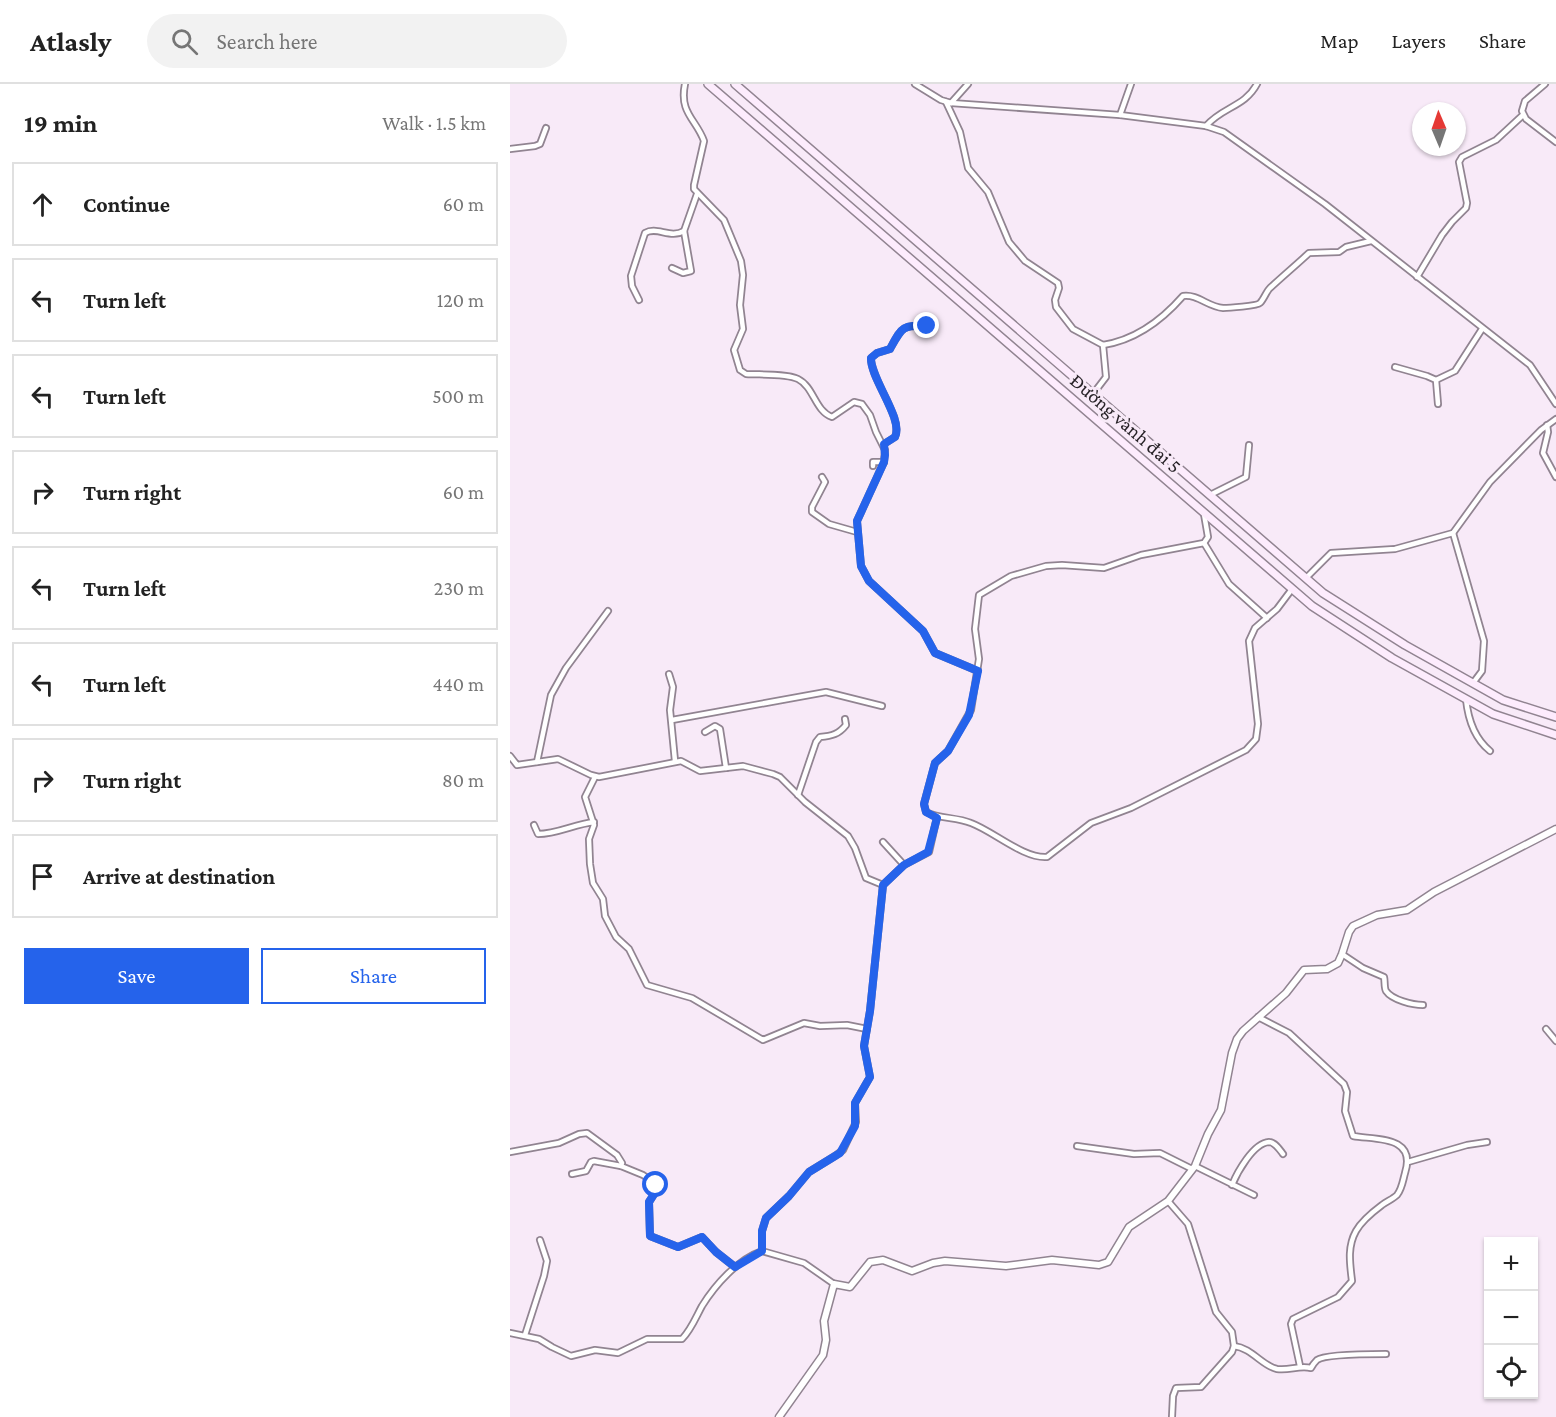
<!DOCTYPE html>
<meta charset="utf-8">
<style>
body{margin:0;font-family:"Crimson Pro",serif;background:#f2f2f2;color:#222}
.controls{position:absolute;right:18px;bottom:18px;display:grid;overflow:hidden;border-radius:0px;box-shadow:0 2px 4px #0004}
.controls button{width:54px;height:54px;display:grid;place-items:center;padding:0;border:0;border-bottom:2px solid #e0e0e0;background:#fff;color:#222;font:30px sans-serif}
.compass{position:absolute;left:902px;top:18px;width:54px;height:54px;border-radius:50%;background:#fff;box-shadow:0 2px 4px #0004;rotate:358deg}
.stop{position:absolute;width:18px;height:18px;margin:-14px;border:4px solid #2563eb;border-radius:50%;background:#fff}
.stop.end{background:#2563eb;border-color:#fff;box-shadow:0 2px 6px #0008}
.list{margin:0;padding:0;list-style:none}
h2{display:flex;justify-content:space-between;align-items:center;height:78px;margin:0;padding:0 24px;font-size:26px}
h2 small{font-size:20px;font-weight:400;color:#767676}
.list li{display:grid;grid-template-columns:39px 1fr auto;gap:18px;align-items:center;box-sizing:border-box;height:84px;margin:0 12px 12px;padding:0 12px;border:2px solid #e0e0e0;border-radius:0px}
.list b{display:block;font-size:22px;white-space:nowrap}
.list em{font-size:20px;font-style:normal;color:#767676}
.actions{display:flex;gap:12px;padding:18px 24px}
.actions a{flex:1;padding:14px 0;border:2px solid #2563eb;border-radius:0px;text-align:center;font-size:21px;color:#2563eb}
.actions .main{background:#2563eb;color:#fff}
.icon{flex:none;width:33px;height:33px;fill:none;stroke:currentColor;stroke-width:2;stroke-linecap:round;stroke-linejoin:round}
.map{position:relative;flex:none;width:1046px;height:1333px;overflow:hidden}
header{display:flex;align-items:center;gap:36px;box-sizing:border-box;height:84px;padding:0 30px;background:#fff;border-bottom:2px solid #e0e0e0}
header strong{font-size:28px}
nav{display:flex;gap:33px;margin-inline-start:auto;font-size:21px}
.search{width:420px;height:54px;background:#f2f2f2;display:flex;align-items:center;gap:15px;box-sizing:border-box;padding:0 21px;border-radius:33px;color:#767676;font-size:22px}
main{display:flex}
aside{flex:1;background:#fff}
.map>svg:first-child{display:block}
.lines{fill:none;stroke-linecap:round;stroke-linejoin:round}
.minor-casing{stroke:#918491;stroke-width:8}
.tertiary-casing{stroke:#918491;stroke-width:9}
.secondary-casing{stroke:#918491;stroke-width:10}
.minor{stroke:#fff;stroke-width:4.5}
.tertiary{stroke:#fff;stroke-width:6}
.secondary{stroke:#fdecfd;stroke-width:7}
.route{stroke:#2563eb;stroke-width:8}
.labels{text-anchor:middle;stroke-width:6;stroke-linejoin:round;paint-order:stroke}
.street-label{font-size:20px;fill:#282328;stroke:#f8eaf8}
</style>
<header>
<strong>Atlasly</strong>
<div class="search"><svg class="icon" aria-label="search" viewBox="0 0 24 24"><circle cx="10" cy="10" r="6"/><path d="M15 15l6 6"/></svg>Search here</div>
<nav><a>Map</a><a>Layers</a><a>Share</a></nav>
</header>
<main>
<aside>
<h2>19 min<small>Walk · 1.5 km</small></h2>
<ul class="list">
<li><svg class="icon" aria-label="ahead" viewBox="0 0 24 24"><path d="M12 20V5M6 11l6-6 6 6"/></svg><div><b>Continue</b></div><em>60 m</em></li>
<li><svg class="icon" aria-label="left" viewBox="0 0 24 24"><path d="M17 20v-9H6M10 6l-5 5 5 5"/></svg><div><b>Turn left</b></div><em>120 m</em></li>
<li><svg class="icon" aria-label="left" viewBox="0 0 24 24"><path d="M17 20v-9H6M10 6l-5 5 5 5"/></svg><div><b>Turn left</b></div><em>500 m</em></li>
<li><svg class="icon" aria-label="right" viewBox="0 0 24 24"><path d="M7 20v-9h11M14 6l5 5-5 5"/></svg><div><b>Turn right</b></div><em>60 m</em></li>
<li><svg class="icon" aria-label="left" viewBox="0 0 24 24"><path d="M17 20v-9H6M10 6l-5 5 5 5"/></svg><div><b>Turn left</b></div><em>230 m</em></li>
<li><svg class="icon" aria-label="left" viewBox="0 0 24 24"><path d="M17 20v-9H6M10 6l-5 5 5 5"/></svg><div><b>Turn left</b></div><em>440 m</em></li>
<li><svg class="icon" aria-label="right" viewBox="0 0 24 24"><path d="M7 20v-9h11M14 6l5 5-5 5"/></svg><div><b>Turn right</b></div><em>80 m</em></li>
<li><svg class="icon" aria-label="arrive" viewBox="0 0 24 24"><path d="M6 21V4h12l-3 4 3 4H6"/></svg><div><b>Arrive at destination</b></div></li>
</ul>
<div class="actions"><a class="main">Save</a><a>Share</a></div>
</aside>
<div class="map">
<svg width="1046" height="1333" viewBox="0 0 1046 1333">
<rect width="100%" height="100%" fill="#f8eaf8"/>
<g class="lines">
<!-- minor casing -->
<g class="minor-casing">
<g id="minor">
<path d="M 175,0 C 169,29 186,35 194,57 L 184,101 L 184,105 L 214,136 L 231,177 L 233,191 L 230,221 L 233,245 L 224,266 L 230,286 L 236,290 C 249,291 276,289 288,295 C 304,303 305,327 322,333 L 344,318 L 352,320 L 360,331 L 366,348 L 375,366 L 374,378 L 347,437 L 351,482 L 359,497 L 413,547 L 425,569 L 468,587"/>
<polyline points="405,0 431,16 441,19 610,31 696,42 714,48 815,120 1020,281 1046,320"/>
<polyline points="1035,0 1015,17 1012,27 1016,35 1046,58"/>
<polyline points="436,18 450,48 458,84 478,108 499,158 515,177 548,199 549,204 545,216 546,223 563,245 593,261 596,293 583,310"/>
<polyline points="441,19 458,0"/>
<polyline points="610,31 621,0"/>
<path d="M 696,42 C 712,23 735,23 747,0"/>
<polyline points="0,65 25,62 30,60 36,44"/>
<polyline points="162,184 173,189 181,187 174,147"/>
<polyline points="907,193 932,151 942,138 956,124 957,119 949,78 952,73 986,56 1013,31"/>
<path d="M 129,216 L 122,202 L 121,192 L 135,149 C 147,142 160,155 174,147 L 187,110"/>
<path d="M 593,261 C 625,256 652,236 673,212 C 688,210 698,223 713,224 C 718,224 747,222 750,219 C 754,215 756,208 760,204 C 773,192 786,181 799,169 L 829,168 L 836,163 L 861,157"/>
<polyline points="885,283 917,292 926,296 928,320"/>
<polyline points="926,296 945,287 972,245"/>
<polyline points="1037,341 1038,348 1033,369 1046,393"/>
<path d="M 374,360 L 385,353 C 394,335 360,294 361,274 L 367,269 L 380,265 C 392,243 392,241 417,242"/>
<polyline points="363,382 363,378 374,378"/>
<polyline points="312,393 315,398 302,423 302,428 319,440 347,448"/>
<polyline points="700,411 736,393 739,361"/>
<path d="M 694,430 L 698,453 L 694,459 L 631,471 L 594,484 L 552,481 L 536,482 L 501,492 L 469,511 L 465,545 L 469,575 L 461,626 L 438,667 L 425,679 L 414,720 L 416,728 C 430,735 446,733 461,739 C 483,747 514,775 537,773 L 581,739 L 621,724 L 736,666 L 746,655 L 748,640 L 739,557 L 745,544 L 767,525 L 782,505"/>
<polyline points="943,449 974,557 972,587 963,599"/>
<polyline points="694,459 719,500 757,534"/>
<polyline points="796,494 821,469 885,465 943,449 980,398 1031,346 1046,335"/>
<polyline points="159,590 163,603 160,626 165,677"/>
<path d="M 956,615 C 958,635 964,654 980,667"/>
<polyline points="162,636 316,608 372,622"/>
<polyline points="195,648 205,642 210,645 216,684"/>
<polyline points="0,672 7,681 48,675 81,691 89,693 171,677 190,687 233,682 263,690 270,693 295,718 338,752 345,764 356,794 373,801"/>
<polyline points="27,678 41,611 56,584 98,527"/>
<polyline points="85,693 75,713 84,741 79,755 80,780 83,799 93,815 95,832 106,853 119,865 137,901 182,914 253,956 294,939 310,942 337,941 357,945"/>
<path d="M 288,711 L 306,658 L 310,653 C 322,652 329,650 336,641 L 335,635"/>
<path d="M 24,741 L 28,750 C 47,750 65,740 84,738"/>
<polyline points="373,758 394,781"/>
<path d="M 832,870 L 853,884 L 874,893 C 875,896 874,904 876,907 C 882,916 903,921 913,921"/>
<path d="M 748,933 L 779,949 L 834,1000 L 837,1008 L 835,1027 L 843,1052 C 865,1056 907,1051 895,1089 C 893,1096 892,1105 887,1111 C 883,1115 877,1117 872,1121 C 864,1127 851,1138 846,1147 C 837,1163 840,1180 842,1197 L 828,1213 L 783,1235 L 781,1240 L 790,1282"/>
<polyline points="1036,945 1046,957"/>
<polyline points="567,1062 624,1070 650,1069 682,1085"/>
<polyline points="0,1068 49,1059 69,1050 77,1049 107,1071 112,1079 111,1082 133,1091 146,1100 146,1107 139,1118 140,1152 168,1163 192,1153 206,1168 225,1183"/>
<polyline points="898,1078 957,1061 977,1058"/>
<polyline points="685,1082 744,1111"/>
<polyline points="62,1090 76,1087 81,1078 84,1077 111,1082"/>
<path d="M 722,1101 C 727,1089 743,1059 759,1058 C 765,1058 770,1066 773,1070"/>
<polyline points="658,1117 678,1140 706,1228 722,1248 724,1262 722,1268 691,1303 666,1304 663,1312 662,1333"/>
<polyline points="252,1167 252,1147 256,1134 279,1112 299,1088 325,1072 333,1066 346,1038 345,1019 360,993 354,962 360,927 373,801 394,781 419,768 427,733"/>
<path d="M 0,1249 L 29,1255 L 42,1263 L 61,1272 L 85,1266 L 108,1269 L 137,1255 L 172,1255 C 181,1246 186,1233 192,1222 C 205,1201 228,1175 252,1167 L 294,1179 L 324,1200"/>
<polyline points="15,1251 34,1192 37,1177 30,1156"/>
<path d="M 724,1262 C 742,1264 752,1282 767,1285 C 779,1287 789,1281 801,1284 C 802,1282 805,1278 807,1276 C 815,1270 863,1270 876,1270"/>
</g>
</g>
<!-- tertiary casing -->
<g class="tertiary-casing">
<polyline id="tertiary" points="269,1333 313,1271 316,1256 314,1237 324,1200 340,1203 360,1178 373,1176 402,1187 423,1179 435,1177 496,1182 542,1176 589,1181 598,1178 619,1143 658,1117 685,1082 698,1050 711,1026 722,969 727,955 733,947 776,909 794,886 817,885 828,879 832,870 839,848 843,842 867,831 897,826 924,808 1046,745"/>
</g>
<!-- secondary casing -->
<g class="secondary-casing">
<g id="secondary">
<polyline points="198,0 802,522 882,574 983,630 1046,651"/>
<polyline points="225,0 813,509 895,561 993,616 1046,633"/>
</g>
</g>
<!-- minor -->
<use href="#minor" class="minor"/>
<!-- tertiary -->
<use href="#tertiary" class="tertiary"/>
<!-- secondary -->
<use href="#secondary" class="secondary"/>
</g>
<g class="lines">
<!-- route -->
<path class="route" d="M 146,1101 L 146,1107 L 139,1118 L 140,1152 L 168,1163 L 192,1153 L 206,1168 L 225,1183 L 252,1167 L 252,1147 L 256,1134 L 279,1112 L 299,1088 L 330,1069 L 345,1042 L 345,1019 L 360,993 L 354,962 L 360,927 L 373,801 L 394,781 L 418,768 L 427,734 L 416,728 L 414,720 L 425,679 L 438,667 L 459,631 L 468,587 L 425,569 L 413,547 L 359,497 L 351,482 L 347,437 L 374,378 L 375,371 L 374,360 L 385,353 C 394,335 360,294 361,274 L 367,269 L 380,265 C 392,243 392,241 417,242"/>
</g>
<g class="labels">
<!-- street labels -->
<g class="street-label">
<text transform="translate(616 339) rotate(41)" y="7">Đường vành đai 5</text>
</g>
</g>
</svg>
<div class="controls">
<button>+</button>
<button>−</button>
<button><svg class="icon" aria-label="locate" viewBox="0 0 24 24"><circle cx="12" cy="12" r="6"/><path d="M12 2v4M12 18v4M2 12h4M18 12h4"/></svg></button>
</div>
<svg class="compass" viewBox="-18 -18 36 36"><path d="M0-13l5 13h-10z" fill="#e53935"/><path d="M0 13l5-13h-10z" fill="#767676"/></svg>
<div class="stop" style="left:146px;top:1101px"></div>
<div class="stop end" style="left:417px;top:242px"></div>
</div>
</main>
